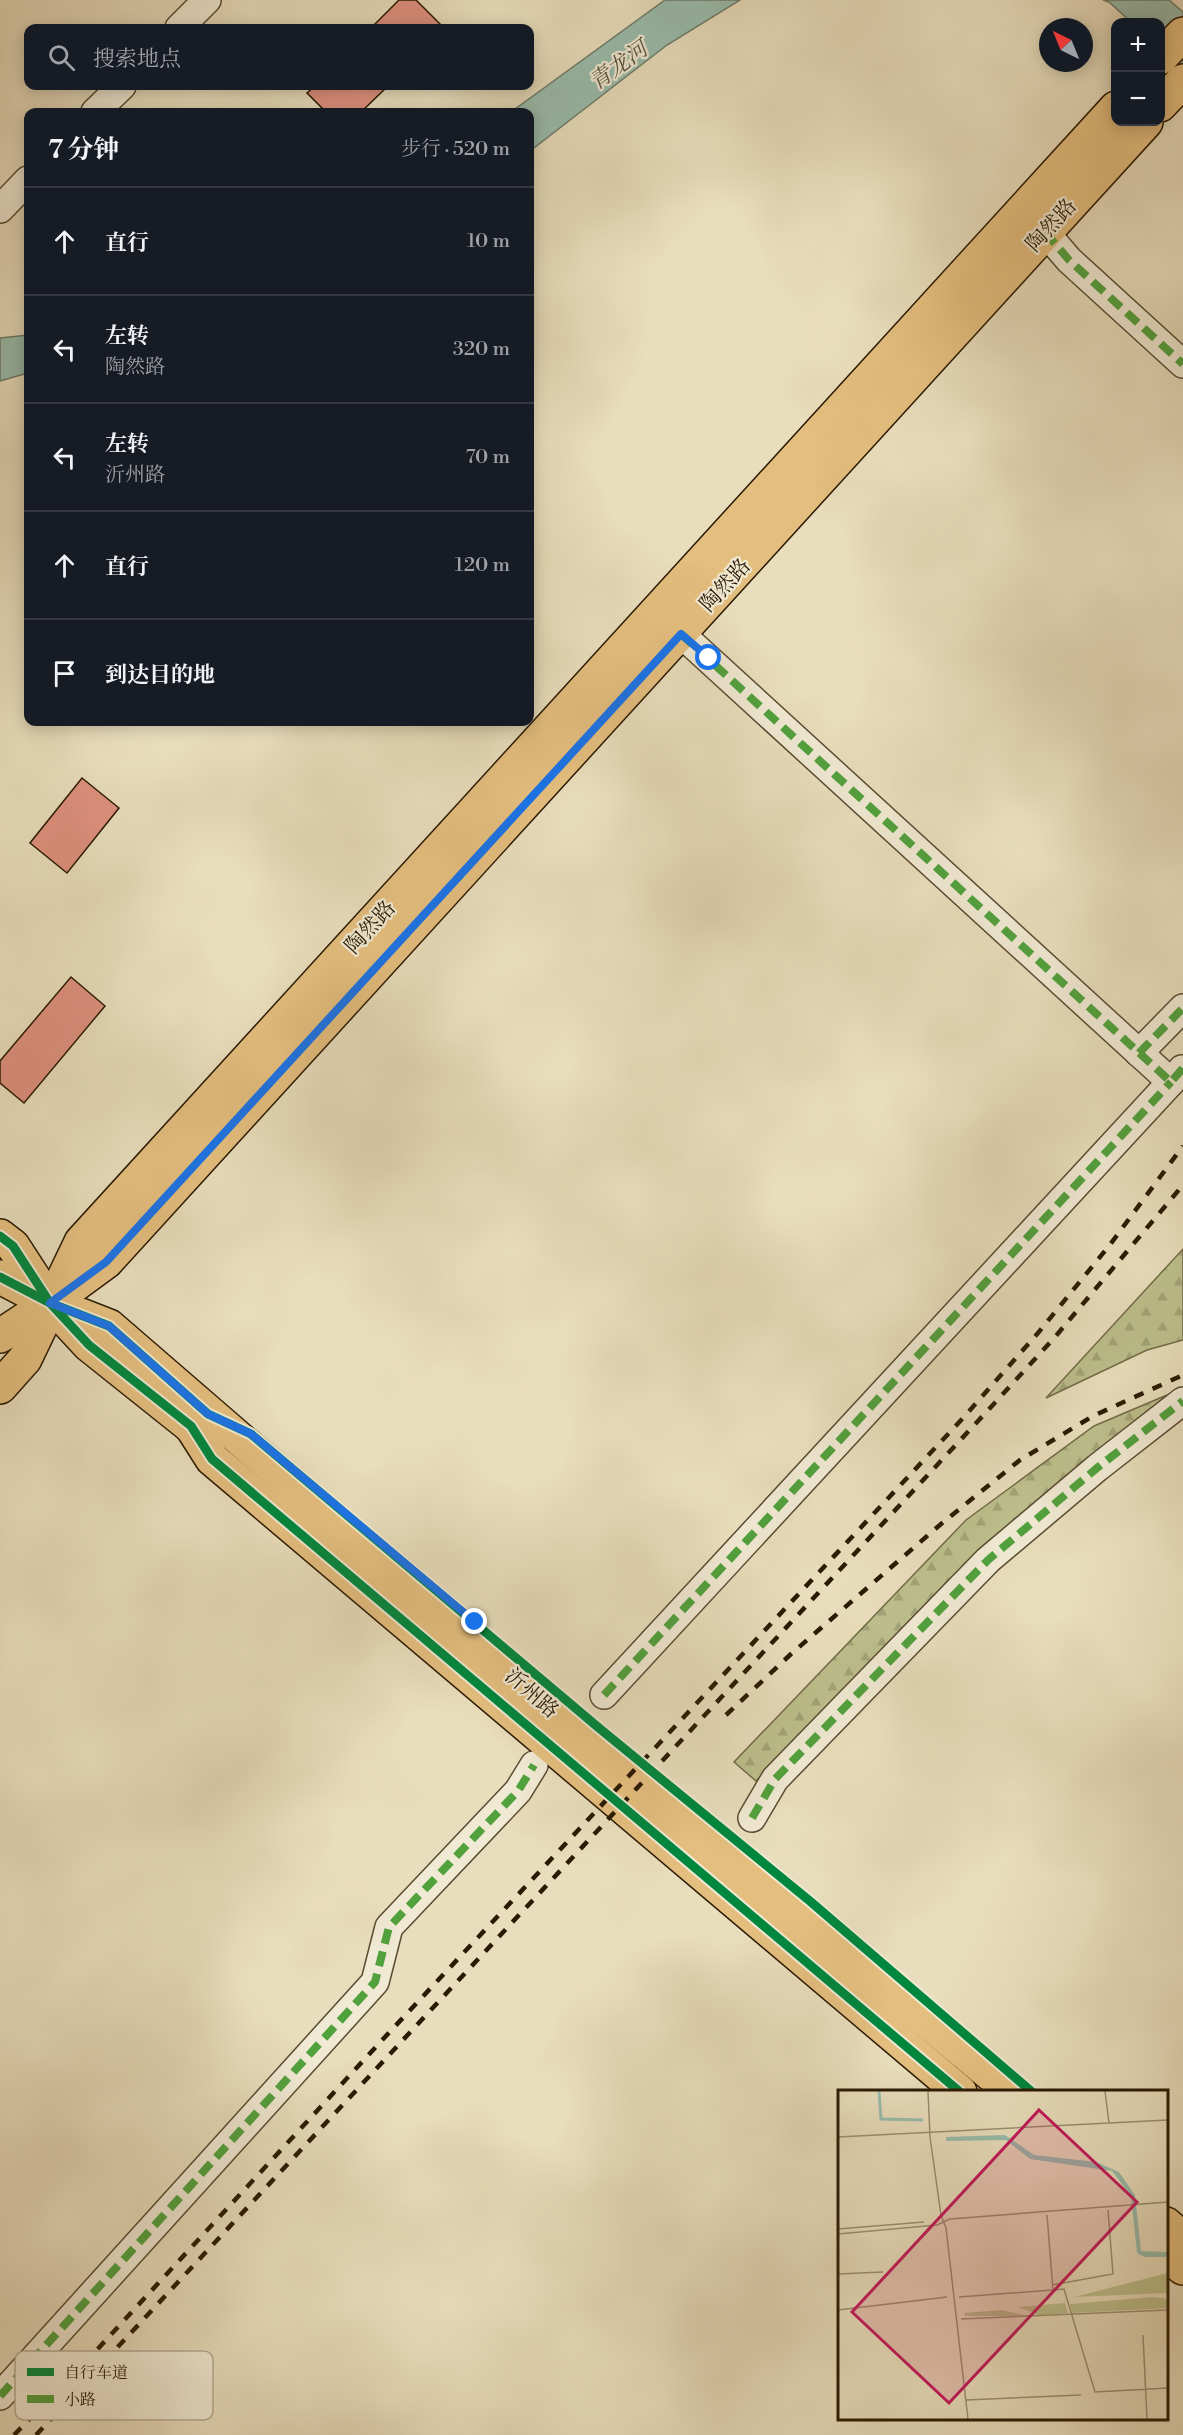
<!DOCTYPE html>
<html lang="zh">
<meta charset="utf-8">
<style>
body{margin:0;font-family:"Libre Bodoni","Noto Serif SC",serif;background:#242831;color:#f1f3f6}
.controls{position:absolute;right:18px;top:18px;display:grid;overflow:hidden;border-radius:12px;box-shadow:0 3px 15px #0003}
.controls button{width:54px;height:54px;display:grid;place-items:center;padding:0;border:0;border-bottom:2px solid #363941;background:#171b24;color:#f1f3f6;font:30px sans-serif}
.compass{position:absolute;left:1039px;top:18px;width:54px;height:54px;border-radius:50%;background:#171b24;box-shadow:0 3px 15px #0003;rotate:317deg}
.stop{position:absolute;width:18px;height:18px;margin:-14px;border:4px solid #1a73e8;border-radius:50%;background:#fff}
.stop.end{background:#1a73e8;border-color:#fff;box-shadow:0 2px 6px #0008}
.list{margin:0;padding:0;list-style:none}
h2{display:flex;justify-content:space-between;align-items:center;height:78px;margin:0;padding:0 24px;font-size:26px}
h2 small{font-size:20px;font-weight:400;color:#9ea1a6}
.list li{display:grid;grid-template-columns:39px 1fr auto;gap:18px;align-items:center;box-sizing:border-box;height:108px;padding:0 24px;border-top:2px solid #363941}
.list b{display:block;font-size:22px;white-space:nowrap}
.list p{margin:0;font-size:20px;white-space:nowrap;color:#9ea1a6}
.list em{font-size:20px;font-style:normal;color:#9ea1a6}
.icon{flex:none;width:33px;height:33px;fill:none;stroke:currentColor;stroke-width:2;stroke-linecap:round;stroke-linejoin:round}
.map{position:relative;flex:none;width:1183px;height:2435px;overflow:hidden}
.search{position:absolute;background:#171b24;box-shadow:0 3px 15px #0003;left:24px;top:24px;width:510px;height:66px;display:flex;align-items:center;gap:15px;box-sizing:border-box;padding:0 21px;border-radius:12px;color:#9ea1a6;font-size:22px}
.panel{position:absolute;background:#171b24;box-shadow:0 3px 15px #0003;left:24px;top:108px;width:510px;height:618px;border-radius:12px}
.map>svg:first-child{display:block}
.forest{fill:url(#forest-firs);stroke:#736c48;stroke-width:1.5}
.water{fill:#98bcac;stroke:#6c7b68;stroke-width:1.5}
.building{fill:#de917e;stroke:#2a1a03;stroke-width:1.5}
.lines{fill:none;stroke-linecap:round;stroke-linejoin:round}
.minor-casing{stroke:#5a4b31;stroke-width:30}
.major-casing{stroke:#2a1a03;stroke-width:36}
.minor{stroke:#f0e9d3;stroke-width:27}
.major{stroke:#e4be7e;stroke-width:33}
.rail{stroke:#2a1a03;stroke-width:4.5;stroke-dasharray:10 10;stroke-linecap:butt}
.quiet{stroke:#51a13d;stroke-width:8;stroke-dasharray:15 8;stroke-linecap:butt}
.cycleway-casing{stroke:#f0e9d3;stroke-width:13}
.cycleway{stroke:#00873e;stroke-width:9}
.route{stroke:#1a73e8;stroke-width:8}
.labels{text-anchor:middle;stroke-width:4.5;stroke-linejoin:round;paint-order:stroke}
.street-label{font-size:21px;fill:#2a1a03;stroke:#f0e9d3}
.water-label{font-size:22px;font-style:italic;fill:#50533e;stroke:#f0e9d3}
.inset-river{fill:none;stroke:#98bcac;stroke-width:3}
.inset-road{fill:none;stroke:#9c8f72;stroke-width:1.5}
.view{fill:#c2185b;fill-opacity:0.15;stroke:#c2185b;stroke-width:3}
.inset-edge{fill:none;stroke:#2a1a03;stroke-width:3}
.key{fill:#f0e9d3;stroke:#b5ab95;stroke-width:1.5}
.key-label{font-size:16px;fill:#2a1a03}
</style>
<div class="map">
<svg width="1183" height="2435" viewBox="0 0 1183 2435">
<defs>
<pattern id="forest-firs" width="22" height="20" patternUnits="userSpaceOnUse" patternTransform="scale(1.5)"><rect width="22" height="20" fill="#bcbf8c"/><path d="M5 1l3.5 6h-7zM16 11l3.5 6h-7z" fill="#a2a477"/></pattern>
</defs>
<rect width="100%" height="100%" fill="#e8ddbc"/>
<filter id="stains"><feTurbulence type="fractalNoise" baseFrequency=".00333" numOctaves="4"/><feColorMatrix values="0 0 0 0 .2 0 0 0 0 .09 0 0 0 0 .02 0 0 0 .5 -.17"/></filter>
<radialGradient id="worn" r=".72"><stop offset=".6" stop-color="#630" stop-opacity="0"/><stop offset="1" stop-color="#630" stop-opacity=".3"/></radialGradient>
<!-- forest -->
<g class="forest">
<polygon points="1183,1249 1183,1340 1147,1350 1046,1398"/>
<polygon points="1167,1395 1033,1504 756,1781 734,1762 966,1520 1094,1426"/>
</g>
<!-- water -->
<g class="water">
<polygon points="665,0 740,0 667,45 530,151 530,112 511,112"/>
<polygon points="1103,0 1169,0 1183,12 1183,69 1161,49 1160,22 1131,22 1109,2"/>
<polygon points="28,335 28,373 0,381 0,338"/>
</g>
<!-- building -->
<g class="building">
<polygon points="399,0 416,0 444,28 371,28"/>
<polygon points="315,86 388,86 361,112 326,112 307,93"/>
<polygon points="82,778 119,808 67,873 30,843"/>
<polygon points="71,977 105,1006 24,1103 0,1083 0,1061"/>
</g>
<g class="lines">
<!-- minor casing -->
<g class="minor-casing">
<g id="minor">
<polyline points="179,28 207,0"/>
<polyline points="95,112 122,86"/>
<polyline points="0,209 28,180"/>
<polyline points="1045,232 1069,260 1183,364"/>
<polyline points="681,634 1171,1082 1182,1069"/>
<polyline points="1139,1053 1183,1008"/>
<polyline points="604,1695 1171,1082"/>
<polyline points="752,1818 775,1779 988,1560 1097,1468 1183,1401"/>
<polyline points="0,2396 375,1982 389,1927 518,1791 534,1765"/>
</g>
</g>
<!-- major casing -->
<g class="major-casing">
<g id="major">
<polyline points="1160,58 1183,34"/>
<polyline points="1160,105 1183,81"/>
<polyline points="0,1236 13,1246 50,1303 89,1345 193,1428"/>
<polyline points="0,1277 50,1303 109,1326 554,1711 1012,2092"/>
<polyline points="0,1336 50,1303 106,1262 1146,122"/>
<polyline points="0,1387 25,1359 81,1242 1116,108"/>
<polyline points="191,1426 212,1459 960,2092"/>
<polyline points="1166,2224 1183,2239"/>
<polyline points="1166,2254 1183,2268"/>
</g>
</g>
<!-- minor -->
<use href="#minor" class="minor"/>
<!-- major -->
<use href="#major" class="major"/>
<!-- rail -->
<g class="rail">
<polyline points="726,1715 791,1654 941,1524 1020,1460 1093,1416 1183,1375"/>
<polyline points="14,2435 94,2353 385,2037 964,1417 1038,1333 1109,1246 1183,1146"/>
<polyline points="36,2435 991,1407 1055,1337 1183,1185"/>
</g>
<!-- quiet -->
<g class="quiet">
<polyline points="1045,232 1069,260 1183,364"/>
<polyline points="681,634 1171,1082 1183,1068"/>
<polyline points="1139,1053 1183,1008"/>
<polyline points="604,1695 1171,1082"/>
<polyline points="752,1818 775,1779 988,1560 1097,1468 1183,1401"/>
<polyline points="0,2396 375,1982 389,1927 518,1791 534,1765"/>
</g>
<!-- cycleway casing -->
<g class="cycleway-casing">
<g id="cycleway">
<polyline points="0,1236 13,1246 50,1303 89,1345 191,1426 212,1459 960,2092"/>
<polyline points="0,1277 50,1303 109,1326 208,1414 251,1434 599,1728 811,1902 1032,2092"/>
</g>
</g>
<!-- cycleway -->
<use href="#cycleway" class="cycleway"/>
</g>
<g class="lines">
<!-- route -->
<polyline class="route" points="475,1622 251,1434 208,1414 109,1326 50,1303 106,1262 681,634 709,658"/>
</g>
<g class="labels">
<!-- street labels -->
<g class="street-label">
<text transform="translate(1051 225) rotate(-48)" y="7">陶然路</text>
<text transform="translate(725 585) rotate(-48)" y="7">陶然路</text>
<text transform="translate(370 927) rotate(-48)" y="7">陶然路</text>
<text transform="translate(532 1693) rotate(41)" y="7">沂州路</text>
</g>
<!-- water labels -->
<g class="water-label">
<text transform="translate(618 65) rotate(-36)" y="8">青龙河</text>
</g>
</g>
<!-- overview -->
<g transform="translate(838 2090)">
<rect width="330" height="330" fill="#e8ddbc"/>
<path d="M 330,183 L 330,203 L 236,207 ZM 315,207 L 330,209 L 330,218 L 234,223 L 232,214 ZM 227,213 L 230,223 L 201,225 L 180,217 ZM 164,220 L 190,226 L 127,226 L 126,223 Z" fill="#bcbf8c"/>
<path d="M 167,45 L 196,65 L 258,72 L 281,82 L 297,105 L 303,161 L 330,162 L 330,167 L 307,167 L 299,163 L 293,106 L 274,81 L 192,69 L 168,50 L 108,51 L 108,47 Z" fill="#98bcac"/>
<path class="inset-river" d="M 41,1 L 43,29 L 85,30"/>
<path class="inset-road" d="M 90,1 L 92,47 L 103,125 L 108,138 L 130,329M 267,1 L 271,33M 0,47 L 330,30M 209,125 L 215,200 L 226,199 L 257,302 L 330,298M 0,139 L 86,132M 0,144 L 99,135 L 112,129 L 330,112M 0,184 L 45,182M 214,195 L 275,184 L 270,120M 121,207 L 215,200M 0,220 L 109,207M 123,229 L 330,220M 305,245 L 309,329M 128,310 L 243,305"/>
<path class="view" d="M 201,20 L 299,112 L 111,313 L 14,222 Z"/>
<rect width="330" height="330" class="inset-edge"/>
</g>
<!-- legend -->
<rect x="15" y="2351" width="198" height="69" rx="9" class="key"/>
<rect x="27" y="2368" width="27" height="8" fill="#00873e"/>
<rect x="27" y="2395" width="27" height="8" fill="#51a13d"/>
<g class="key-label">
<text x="64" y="2378">自行车道</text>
<text x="64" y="2405">小路</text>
</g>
<rect width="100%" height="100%" filter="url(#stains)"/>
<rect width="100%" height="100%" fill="url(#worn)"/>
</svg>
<div class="controls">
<button>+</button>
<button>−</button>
</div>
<svg class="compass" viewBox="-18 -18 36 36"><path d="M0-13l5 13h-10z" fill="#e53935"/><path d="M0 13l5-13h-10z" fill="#9ea1a6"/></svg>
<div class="stop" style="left:709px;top:658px"></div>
<div class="stop end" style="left:475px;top:1622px"></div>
<div class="search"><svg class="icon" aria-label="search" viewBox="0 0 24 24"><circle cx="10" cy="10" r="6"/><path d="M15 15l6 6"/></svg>搜索地点</div>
<section class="panel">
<h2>7 分钟<small>步行 · 520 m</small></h2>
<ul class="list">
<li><svg class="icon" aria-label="ahead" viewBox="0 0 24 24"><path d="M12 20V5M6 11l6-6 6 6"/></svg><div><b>直行</b></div><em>10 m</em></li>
<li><svg class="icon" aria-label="left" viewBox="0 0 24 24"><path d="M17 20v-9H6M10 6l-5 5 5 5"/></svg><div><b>左转</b><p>陶然路</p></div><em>320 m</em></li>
<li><svg class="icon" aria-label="left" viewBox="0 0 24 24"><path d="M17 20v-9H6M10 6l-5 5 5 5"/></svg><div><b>左转</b><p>沂州路</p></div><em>70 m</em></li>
<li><svg class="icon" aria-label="ahead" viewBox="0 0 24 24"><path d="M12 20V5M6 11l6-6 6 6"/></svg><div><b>直行</b></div><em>120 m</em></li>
<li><svg class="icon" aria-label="arrive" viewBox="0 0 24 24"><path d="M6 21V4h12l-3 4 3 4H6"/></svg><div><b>到达目的地</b></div></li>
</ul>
</section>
</div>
